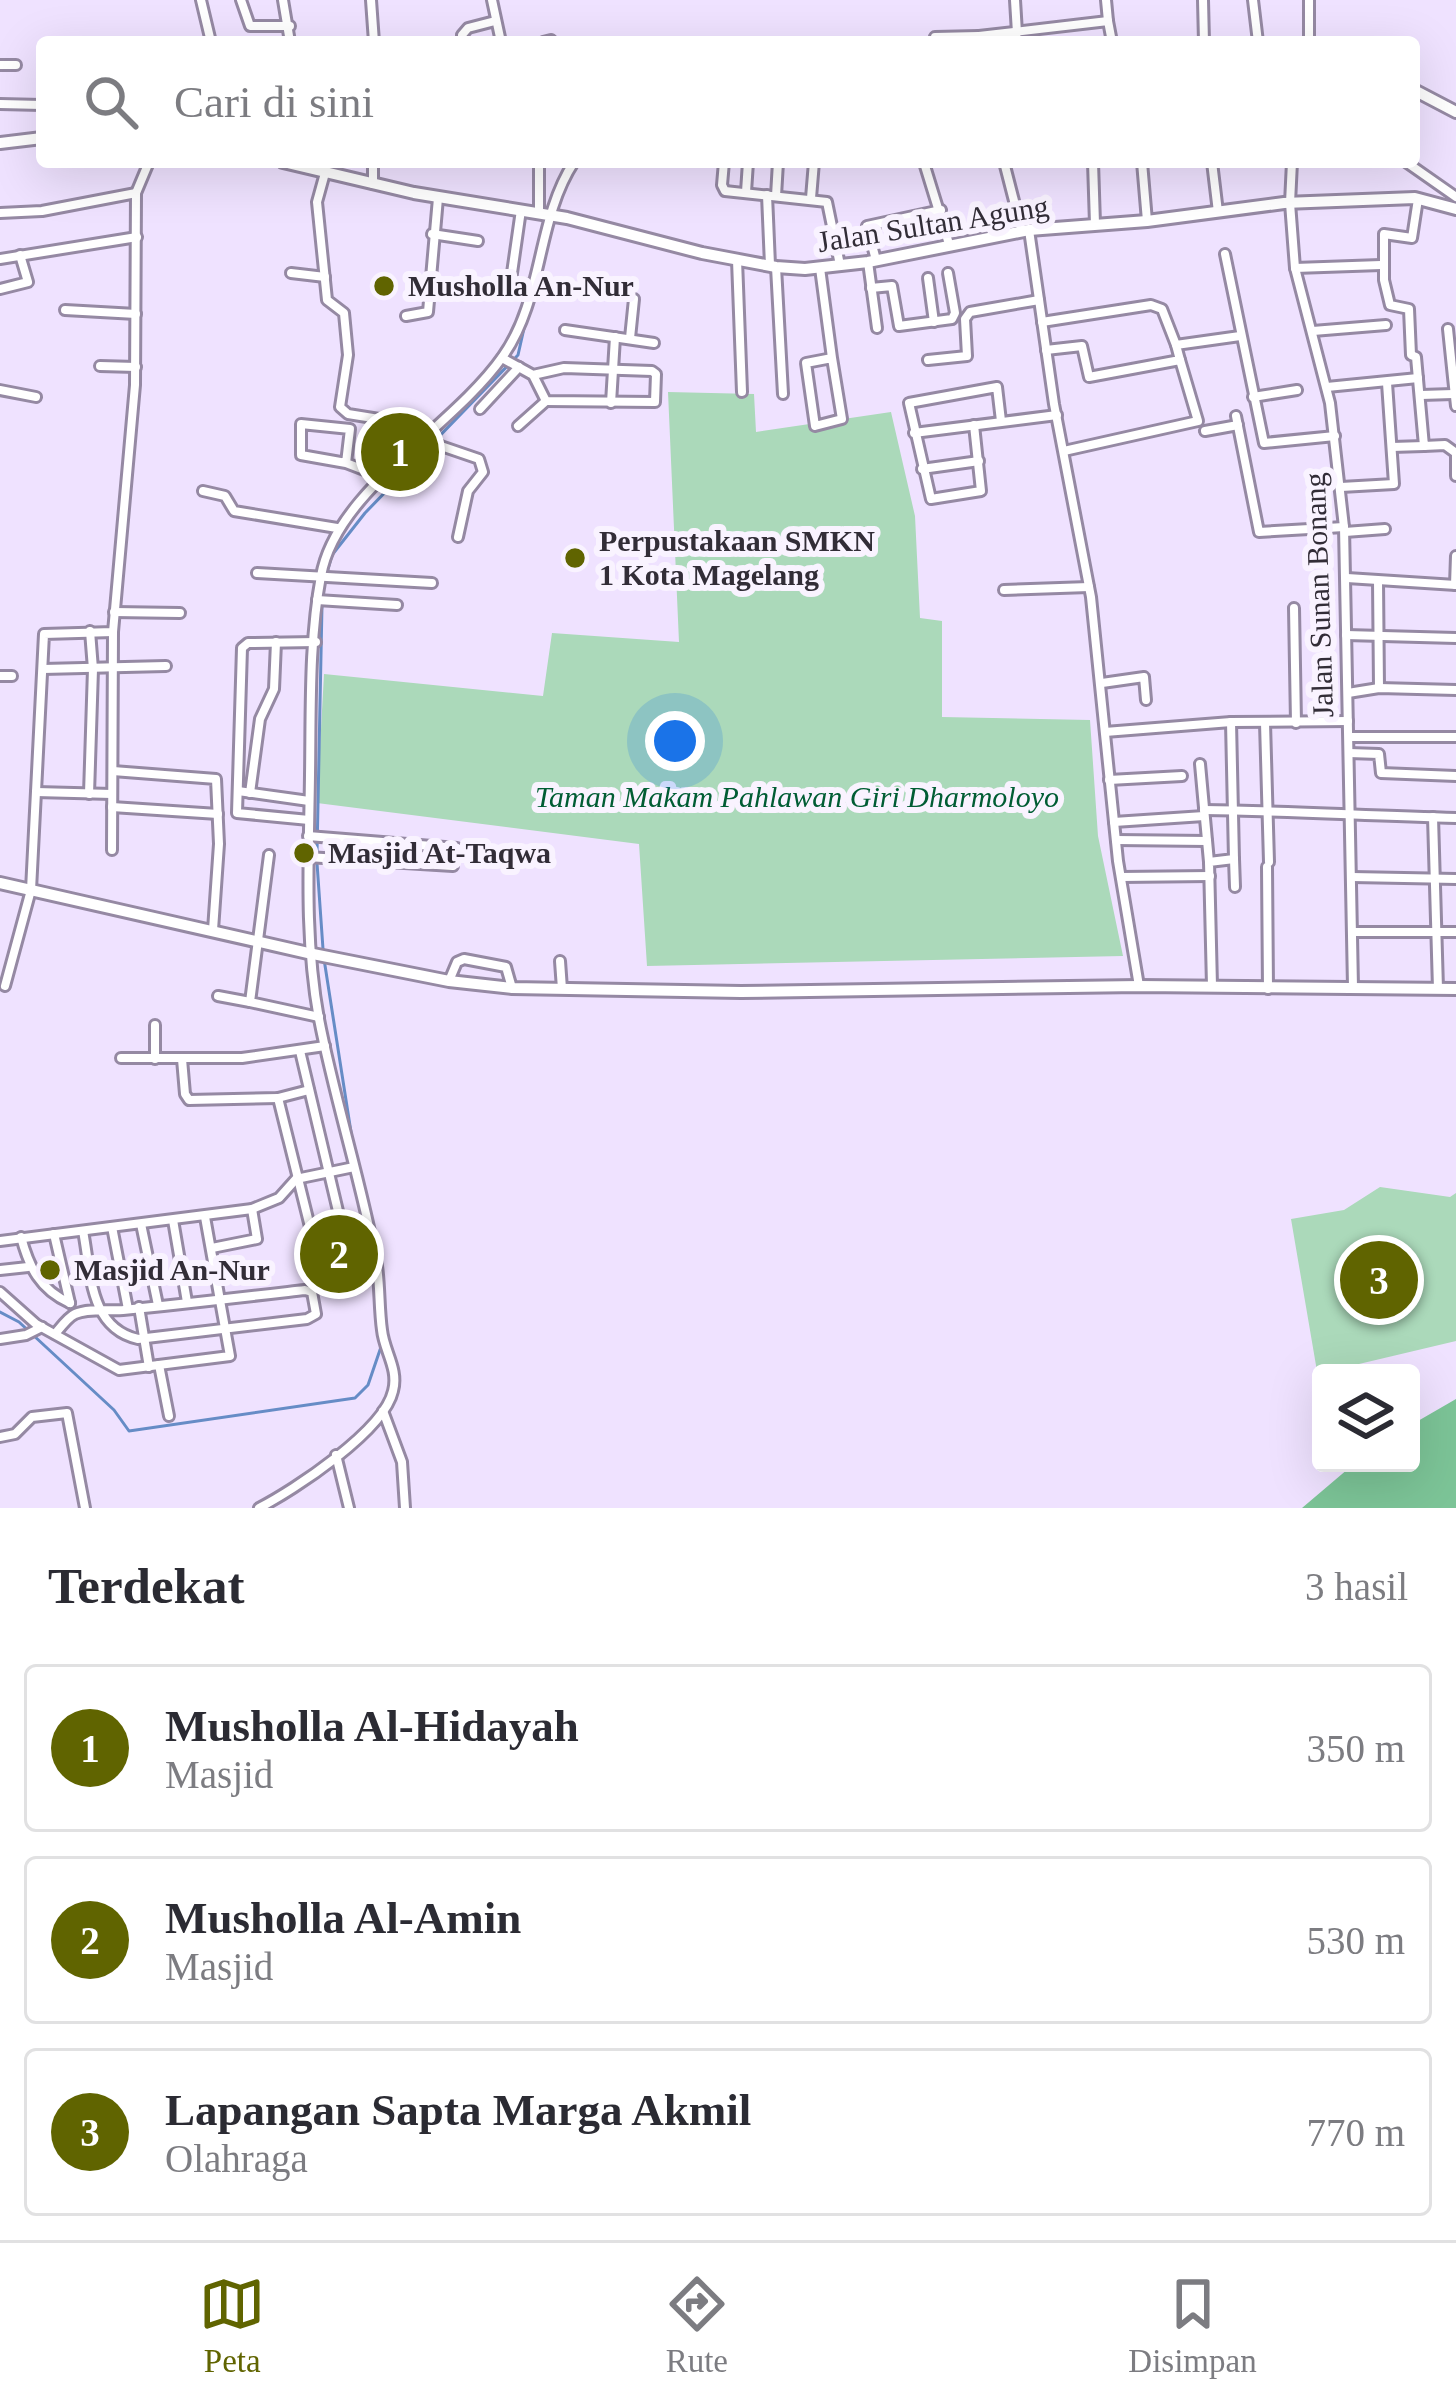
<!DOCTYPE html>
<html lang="id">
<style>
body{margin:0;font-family:"Times New Roman",serif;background:#f2f2f3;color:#2b2b33}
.controls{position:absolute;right:36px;bottom:36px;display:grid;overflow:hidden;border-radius:12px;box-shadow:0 12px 48px #0002}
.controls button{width:108px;height:108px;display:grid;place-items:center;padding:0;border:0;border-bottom:3px solid #e1e1e2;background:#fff;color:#2b2b33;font:60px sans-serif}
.you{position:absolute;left:675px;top:741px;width:42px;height:42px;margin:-30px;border:9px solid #fff;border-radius:50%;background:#1a73e8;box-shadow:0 0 0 18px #1a73e833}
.badge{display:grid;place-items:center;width:78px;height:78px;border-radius:50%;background:#606400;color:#fff;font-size:39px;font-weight:700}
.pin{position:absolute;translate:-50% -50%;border:6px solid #fff;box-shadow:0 3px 12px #0006}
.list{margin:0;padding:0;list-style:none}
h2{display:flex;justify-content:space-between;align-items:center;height:156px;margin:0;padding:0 48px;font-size:51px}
h2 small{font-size:39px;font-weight:400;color:#7c7c81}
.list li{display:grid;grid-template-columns:78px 1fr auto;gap:36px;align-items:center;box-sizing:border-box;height:168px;margin:0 24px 24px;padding:0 24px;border:3px solid #e1e1e2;border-radius:12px}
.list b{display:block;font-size:45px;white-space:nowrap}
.list p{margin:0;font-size:39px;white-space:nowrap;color:#7c7c81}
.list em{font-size:39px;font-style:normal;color:#7c7c81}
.icon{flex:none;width:66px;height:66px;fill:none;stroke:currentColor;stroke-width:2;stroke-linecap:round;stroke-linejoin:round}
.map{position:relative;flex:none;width:1456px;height:1508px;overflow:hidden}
.search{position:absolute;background:#fff;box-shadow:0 12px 48px #0002;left:36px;right:36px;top:36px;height:132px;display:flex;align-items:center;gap:30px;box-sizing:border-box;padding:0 42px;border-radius:12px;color:#7c7c81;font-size:45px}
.sheet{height:732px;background:#fff}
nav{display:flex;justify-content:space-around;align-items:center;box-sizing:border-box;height:168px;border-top:3px solid #e1e1e2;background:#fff;font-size:33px;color:#7c7c81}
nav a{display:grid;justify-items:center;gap:6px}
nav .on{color:#606400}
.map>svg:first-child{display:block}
.green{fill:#abd9ba}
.forest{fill:#7cc497}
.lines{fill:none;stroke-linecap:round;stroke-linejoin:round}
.stream{stroke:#668cc6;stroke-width:3}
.minor-casing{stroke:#9589a3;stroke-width:14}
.major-casing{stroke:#9589a3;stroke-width:16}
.minor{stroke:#fff;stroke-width:8}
.major{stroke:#fff;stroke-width:10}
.poi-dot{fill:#606400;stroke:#f9f3ff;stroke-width:4.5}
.labels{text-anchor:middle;stroke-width:12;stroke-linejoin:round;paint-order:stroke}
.street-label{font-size:30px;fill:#322d37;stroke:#f9f3ff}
.poi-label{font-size:30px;font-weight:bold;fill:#322d37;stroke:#f9f3ff;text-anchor:start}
.park-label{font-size:30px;font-style:italic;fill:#015d34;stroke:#f9f3ff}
</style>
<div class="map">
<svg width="1456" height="1508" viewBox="0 0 1456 1508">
<rect width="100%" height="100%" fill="#efe2ff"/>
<!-- green -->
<g class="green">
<polygon points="668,392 754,394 756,432 891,412 915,516 920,618 942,621 942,717 1090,720 1098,836 1123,956 647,966 639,844 317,803 324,674 543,696 552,633 679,642"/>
<polygon points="1380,1187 1450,1197 1456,1193 1456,1341 1321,1373 1318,1377 1291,1219 1344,1210"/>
</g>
<!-- forest -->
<polygon class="forest" points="1456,1399 1456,1508 1302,1508 1355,1463 1411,1463 1411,1425"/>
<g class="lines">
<!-- stream -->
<g class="stream">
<polyline points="814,164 818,166 835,162"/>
<polyline points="327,572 332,555 365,513 518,355 527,315"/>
<polyline points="317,853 322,605"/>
<polyline points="317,863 323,949"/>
<polyline points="324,959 353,1145"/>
<polyline points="0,1312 19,1322 114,1410 129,1431 355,1398 368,1385 382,1344"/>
</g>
<!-- minor casing -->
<g class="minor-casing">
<g id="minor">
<polyline points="201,0 211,42"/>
<polyline points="241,0 250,26 290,26"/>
<polyline points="283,0 290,42"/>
<polyline points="371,0 374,42"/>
<polyline points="492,0 501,42"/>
<polyline points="1015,0 1017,33"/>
<polyline points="1106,0 1108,21"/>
<polyline points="1203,0 1204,42"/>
<polyline points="1253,0 1258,42"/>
<polyline points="935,37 979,36"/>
<polyline points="462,42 462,35 468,28 495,21"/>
<polyline points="543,42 551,40"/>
<polyline points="980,42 979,36 1108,21 1112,42"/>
<polyline points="1309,42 1309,0"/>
<polyline points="0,65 16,65"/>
<polyline points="0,104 42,105"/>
<polyline points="539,162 539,214"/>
<polyline points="724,162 722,185 725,191 827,202 840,265"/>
<polyline points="928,162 925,166 949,244"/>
<polyline points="1004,162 1022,232"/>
<polyline points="1093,162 1095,224"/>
<polyline points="1142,162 1147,221"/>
<polyline points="1212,162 1218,212"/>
<polyline points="1292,162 1290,203 1295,268 1330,403 1344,527 1353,987"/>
<polyline points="1406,162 1456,197"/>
<polyline points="325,173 317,202 327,300 344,313 348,355 340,407 348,414 404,423 441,446 479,459 483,472 468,491 458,537"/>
<polyline points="373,184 373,162"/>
<polyline points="746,192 748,162"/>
<polyline points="767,195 770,265"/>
<polyline points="776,196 778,162"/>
<polyline points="811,198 814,162"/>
<polyline points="1418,199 1412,238 1384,234 1384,280 1390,305 1409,309 1411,355 1416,357 1424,446 1445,445 1456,453"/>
<polyline points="521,210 511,280 515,284 535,285"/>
<polyline points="0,213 42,211 136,193"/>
<polyline points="1029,230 1054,404 1091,597 1118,861 1139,986"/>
<polyline points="432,234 478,241"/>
<polyline points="1225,254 1264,443 1335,436"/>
<polyline points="0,259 137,237"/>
<polyline points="737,260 742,392"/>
<polyline points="876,260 867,226 941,210"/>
<polyline points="868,262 877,328"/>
<polyline points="776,267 783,394"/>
<polyline points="820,268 832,358 806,363 815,426 842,419 832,358"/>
<polyline points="1295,268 1381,265"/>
<polyline points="291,273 325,277"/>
<polyline points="928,278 934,322"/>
<polyline points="871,288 892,286 899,326 952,319 955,313 948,273"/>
<polyline points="0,289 28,282 20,255"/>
<polyline points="65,310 136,314"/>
<polyline points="406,316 428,312 438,198"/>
<polyline points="1042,322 1151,305 1162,309 1176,345"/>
<polyline points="1448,329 1456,406"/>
<polyline points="565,330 654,343"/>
<polyline points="1313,331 1386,325"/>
<polyline points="630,338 634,299"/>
<polyline points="1046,350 1082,346 1089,377 1180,360 1176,345 1240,336"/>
<polyline points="502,358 533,375 564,368 652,371 656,374 655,402 546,401 533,375"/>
<polyline points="928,360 967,356 965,319 970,312 1039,300"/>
<polyline points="100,366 136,367"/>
<polyline points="1327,387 1418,378"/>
<polyline points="0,390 36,397"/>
<polyline points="1421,395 1453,394"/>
<polyline points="1253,397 1297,390"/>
<polyline points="611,403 615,337"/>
<polyline points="480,409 519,367"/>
<polyline points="1236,416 1259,532 1344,527"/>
<polyline points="974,425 981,491 931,499 909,403 997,387 1001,421"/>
<polyline points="518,426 546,401"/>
<polyline points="1205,431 1238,425"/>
<polyline points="914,433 1057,415"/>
<polyline points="1392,447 1424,446"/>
<polyline points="1064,451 1198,421 1180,360"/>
<polyline points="1456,453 1456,476"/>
<polyline points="346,463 301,455 301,424 350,429 346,463 385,478"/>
<polyline points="922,469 979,461"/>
<polyline points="1341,487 1394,484 1387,383"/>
<polyline points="203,491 225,496 234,511 337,528"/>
<polyline points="1345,532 1385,529"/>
<polyline points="257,573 432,583"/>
<polyline points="1347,578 1456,585"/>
<polyline points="1378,581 1379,688"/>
<polyline points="1455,585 1456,556"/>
<polyline points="1004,590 1089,587"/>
<polyline points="317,600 397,605"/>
<polyline points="1294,608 1296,723"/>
<polyline points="114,612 180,613"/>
<polyline points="1346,635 1456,638"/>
<polyline points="43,669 166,666"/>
<polyline points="0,676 12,676"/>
<polyline points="1102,683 1144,677 1146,700"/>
<polyline points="1348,693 1379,688 1456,690"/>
<polyline points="1265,723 1269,862"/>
<polyline points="1105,732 1231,722 1348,721"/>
<polyline points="1349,737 1456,737"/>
<polyline points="1349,753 1379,754 1381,773 1456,776"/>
<polyline points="1200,764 1209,862"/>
<polyline points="113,771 216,779 219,844 213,930"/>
<polyline points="1109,780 1182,776"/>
<polyline points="238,791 309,801"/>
<polyline points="36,792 112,794"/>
<polyline points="250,793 260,719 274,689 276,642"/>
<polyline points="89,794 93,669 90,631"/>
<polyline points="112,807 218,814"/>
<path d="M 1204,810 C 1288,811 1372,816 1456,818"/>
<polyline points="1433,817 1438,989"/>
<polyline points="309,820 237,813 242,648 248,643 316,642"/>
<polyline points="1114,822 1204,816"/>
<polyline points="308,836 457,848"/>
<polyline points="1116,840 1207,841"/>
<polyline points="112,850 113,632"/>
<polyline points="269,855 250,1002 319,1017"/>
<polyline points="307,857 453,866"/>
<polyline points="1234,859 1235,887"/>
<polyline points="1267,867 1268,989"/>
<polyline points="1121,877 1210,876"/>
<polyline points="1352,877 1456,879"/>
<polyline points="1353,932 1456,932"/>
<polyline points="560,961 562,989"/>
<polyline points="449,981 457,962 464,959 506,967 512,988"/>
<polyline points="5,986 31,890 44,634 113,632 135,385 136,193 149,162"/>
<polyline points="1212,986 1209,862 1234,859 1231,722"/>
<polyline points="218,996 250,1002"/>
<polyline points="121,1058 242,1058 325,1046"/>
<polyline points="155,1059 155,1025"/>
<polyline points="182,1059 185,1094 189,1100 278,1098 309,1090"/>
<polyline points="278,1098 316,1251 347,1249 300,1051"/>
<polyline points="173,1220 187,1302"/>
<polyline points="141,1224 158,1305"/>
<polyline points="112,1227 128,1309"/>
<polyline points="54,1234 70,1303"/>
<path d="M 21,1237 C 29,1267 40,1290 70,1303"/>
<polyline points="0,1241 252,1209 279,1198 296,1179 354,1167"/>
<polyline points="212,1248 257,1239 252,1209"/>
<polyline points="0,1270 28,1267"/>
<polyline points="0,1292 36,1324 119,1370 230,1356 205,1217"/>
<polyline points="139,1307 149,1367"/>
<path d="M 55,1334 C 60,1328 68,1317 75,1314 C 88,1308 109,1311 123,1310 C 184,1304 244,1297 305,1290 L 312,1292 L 316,1314 L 307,1319 L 138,1339 C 89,1328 91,1272 83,1231"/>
<polyline points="0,1339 26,1335 42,1327"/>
<polyline points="159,1365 169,1416"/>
<polyline points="383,1411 402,1462 405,1508"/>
<polyline points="0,1437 15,1434 32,1417 67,1413 85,1508"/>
<polyline points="336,1455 349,1508"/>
<path d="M 259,1508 C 294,1490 384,1431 393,1391 C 399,1369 384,1351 382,1330 C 379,1309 380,1287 377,1266 C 362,1183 335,1102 319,1019 C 304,937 309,857 310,775 C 311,710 309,640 321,576 C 336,490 453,428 503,356 C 544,298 536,220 574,162"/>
</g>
</g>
<!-- major casing -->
<g class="major-casing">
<g id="major">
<polyline points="1414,90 1456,112"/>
<polyline points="0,143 42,138"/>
<polyline points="283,162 414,193 567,218 702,253 776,267 805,269 868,262 1029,230 1147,221 1284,203 1415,198 1456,209"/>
<polyline points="0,883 308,953 449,981 512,988 741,992 1139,986 1456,989"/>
</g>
</g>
<!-- minor -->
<use href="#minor" class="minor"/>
<!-- major -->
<use href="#major" class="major"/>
</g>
<!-- markers -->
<g class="poi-dot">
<circle cx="384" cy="286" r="12"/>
<circle cx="575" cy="558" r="12"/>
<circle cx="304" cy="853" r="12"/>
<circle cx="50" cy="1270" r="12"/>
</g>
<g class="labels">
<!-- street labels -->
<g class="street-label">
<text transform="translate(933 224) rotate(-9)" y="10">Jalan Sultan Agung</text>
<text transform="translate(1319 595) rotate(-92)" y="10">Jalan Sunan Bonang</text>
</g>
<!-- poi labels -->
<g class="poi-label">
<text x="408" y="296">Musholla An-Nur</text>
<text x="599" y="551">Perpustakaan SMKN<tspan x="599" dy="34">1 Kota Magelang</tspan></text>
<text x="328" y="863">Masjid At-Taqwa</text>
<text x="74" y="1280">Masjid An-Nur</text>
</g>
<!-- park labels -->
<g class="park-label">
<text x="797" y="807">Taman Makam Pahlawan Giri Dharmoloyo</text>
</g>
</g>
</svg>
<div class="controls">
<button><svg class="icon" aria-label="layers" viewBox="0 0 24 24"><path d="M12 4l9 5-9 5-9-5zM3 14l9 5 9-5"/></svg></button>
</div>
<div class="you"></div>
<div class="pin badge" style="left:400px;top:452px">1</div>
<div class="pin badge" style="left:339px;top:1254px">2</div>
<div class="pin badge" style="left:1379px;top:1280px">3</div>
<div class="search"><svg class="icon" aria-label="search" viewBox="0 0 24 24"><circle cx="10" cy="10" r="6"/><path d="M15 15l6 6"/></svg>Cari di sini</div>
</div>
<section class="sheet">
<h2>Terdekat<small>3 hasil</small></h2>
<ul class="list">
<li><span class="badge">1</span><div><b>Musholla Al-Hidayah</b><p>Masjid</p></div><em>350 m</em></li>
<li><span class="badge">2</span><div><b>Musholla Al-Amin</b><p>Masjid</p></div><em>530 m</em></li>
<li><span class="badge">3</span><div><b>Lapangan Sapta Marga Akmil</b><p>Olahraga</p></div><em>770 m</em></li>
</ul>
</section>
<nav>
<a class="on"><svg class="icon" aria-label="map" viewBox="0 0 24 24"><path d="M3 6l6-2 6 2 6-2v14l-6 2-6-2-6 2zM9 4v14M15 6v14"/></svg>Peta</a>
<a><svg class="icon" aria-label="directions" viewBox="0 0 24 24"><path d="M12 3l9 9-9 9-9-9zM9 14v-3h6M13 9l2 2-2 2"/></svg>Rute</a>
<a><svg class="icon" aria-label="saved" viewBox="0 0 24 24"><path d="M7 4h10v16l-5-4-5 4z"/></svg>Disimpan</a>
</nav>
